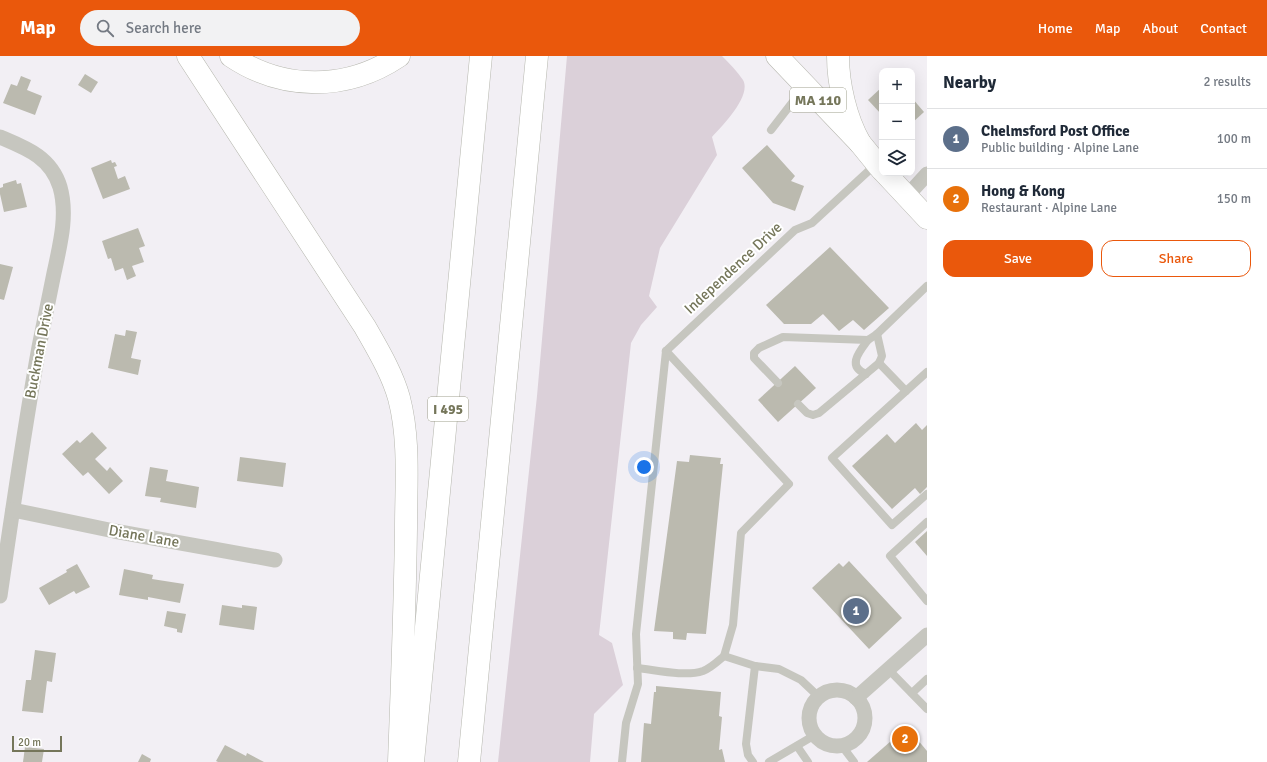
<!DOCTYPE html>
<meta charset="utf-8">
<style>
body{margin:0;font-family:Signika,sans-serif;background:#f2f2f3;color:#1f2937}
.controls{position:absolute;right:12px;top:12px;display:grid;overflow:hidden;border-radius:8px;box-shadow:0 4px 16px #0002}
.controls button{width:36px;height:36px;display:grid;place-items:center;padding:0;border:0;border-bottom:1px solid #e0e1e3;background:#fff;color:#1f2937;font:20px sans-serif}
.scale{position:absolute;left:12px;bottom:10px;width:50px;box-sizing:border-box;padding-left:4px;border:2px solid #75765a;border-top:0;font-size:11px;line-height:14px;white-space:nowrap;color:#75765a;-webkit-text-stroke:3px #fff;paint-order:stroke}
.you{position:absolute;left:644px;top:411px;width:14px;height:14px;margin:-10px;border:3px solid #fff;border-radius:50%;background:#1a73e8;box-shadow:0 0 0 6px #1a73e833}
.badge{display:grid;place-items:center;width:26px;height:26px;border-radius:50%;background:#ea580c;color:#fff;font-size:13px;font-weight:700}
.pin{position:absolute;translate:-50% -50%;border:2px solid #fff;box-shadow:0 1px 4px #0006}
.list{margin:0;padding:0;list-style:none}
h2{display:flex;justify-content:space-between;align-items:center;height:52px;margin:0;padding:0 16px;font-size:17px}
h2 small{font-size:13px;font-weight:400;color:#747a83}
.list li{display:grid;grid-template-columns:26px 1fr auto;gap:12px;align-items:center;box-sizing:border-box;height:60px;padding:0 16px;border-top:1px solid #e0e1e3}
.list b{display:block;font-size:15px;white-space:nowrap}
.list p{margin:0;font-size:13px;white-space:nowrap;color:#747a83}
.list em{font-size:13px;font-style:normal;color:#747a83}
.actions{display:flex;gap:8px;padding:12px 16px}
.actions a{flex:1;padding:9px 0;border:1px solid #ea580c;border-radius:12px;text-align:center;font-size:14px;color:#ea580c}
.actions .main{background:#ea580c;color:#fff}
.icon{flex:none;width:22px;height:22px;fill:none;stroke:currentColor;stroke-width:2;stroke-linecap:round;stroke-linejoin:round}
.map{position:relative;flex:none;width:927px;height:706px;overflow:hidden}
header{display:flex;align-items:center;gap:24px;box-sizing:border-box;height:56px;padding:0 20px;background:#ea580c;color:#fff}
header strong{font-size:19px}
nav{display:flex;gap:22px;margin-inline-start:auto;font-size:14px}
.search{width:280px;height:36px;background:#f2f2f3;display:flex;align-items:center;gap:10px;box-sizing:border-box;padding:0 14px;border-radius:22px;color:#747a83;font-size:15px}
main{display:flex}
aside{flex:1;background:#fff}
.map>svg:first-child{display:block}
.green{fill:#dbd0d9}
.building{fill:#bbbaaf}
.lines{fill:none;stroke-linecap:round;stroke-linejoin:round}
.primary-casing{stroke:#b8b8b0;stroke-width:23}
.highway-casing{stroke:#b5b6ad;stroke-width:23}
.lane{stroke:#c6c6bf;stroke-width:8}
.street{stroke:#c6c6bf;stroke-width:15}
.primary{stroke:#fff;stroke-width:22}
.highway{stroke:#fff;stroke-width:22}
.labels{text-anchor:middle;stroke-width:4;stroke-linejoin:round;paint-order:stroke}
.shield{fill:#fff;stroke:#9e9f8c;stroke-width:1}
.shield-label{font-size:14px;font-weight:bold;fill:#75765a}
.street-label{font-size:15px;fill:#75765a;stroke:#fff}
</style>
<header>
<strong>Map</strong>
<div class="search"><svg class="icon" aria-label="search" viewBox="0 0 24 24"><circle cx="10" cy="10" r="6"/><path d="M15 15l6 6"/></svg>Search here</div>
<nav><a>Home</a><a>Map</a><a>About</a><a>Contact</a></nav>
</header>
<main>
<div class="map">
<svg width="927" height="706" viewBox="0 0 927 706">
<rect width="100%" height="100%" fill="#f2eff4"/>
<!-- green -->
<path class="green" d="M 567,0 L 722,0 C 729,7 737,15 743,24 C 752,40 722,70 712,81 L 717,99 L 660,192 L 649,240 L 657,251 L 641,269 L 631,287 L 599,579 L 612,587 L 623,629 L 594,658 L 590,706 L 498,706 L 537,340 Z"/>
<!-- building -->
<g class="building">
<polygon points="85,18 98,26 91,37 78,29"/>
<polygon points="21,20 31,24 27,34 42,40 35,59 3,47 11,28 17,30"/>
<polygon points="882,31 882,59 868,44"/>
<polygon points="912,42 924,56 912,67"/>
<polygon points="767,89 795,120 791,125 804,130 795,155 773,147 742,112"/>
<polygon points="111,104 112,107 115,106 117,110 114,111 118,123 125,120 130,133 103,143 91,112"/>
<polygon points="16,124 17,128 21,127 27,151 4,156 0,138 0,132 3,131 3,128"/>
<polygon points="138,172 145,190 139,192 144,206 132,210 136,220 127,224 123,212 115,215 111,202 108,203 102,185"/>
<polygon points="830,191 889,252 864,274 853,264 839,275 823,258 811,268 784,268 766,249"/>
<polygon points="0,208 13,211 4,244 0,243"/>
<polygon points="126,274 137,276 131,302 141,304 138,319 108,312 115,278 125,280"/>
<polygon points="795,310 816,332 778,366 758,344"/>
<polygon points="916,367 922,374 927,369 927,431 920,438 915,432 892,453 852,410 887,378 895,387"/>
<polygon points="92,376 107,392 95,403 107,415 110,411 123,425 109,438 88,416 83,420 62,398 77,384 80,387"/>
<polygon points="690,399 721,402 720,408 723,408 706,578 687,577 686,584 673,583 673,576 654,575 677,405 689,406"/>
<polygon points="240,401 286,407 283,431 237,425"/>
<polygon points="150,411 168,414 166,425 199,431 196,452 160,446 161,442 145,440"/>
<polygon points="927,475 927,500 915,486"/>
<polygon points="849,505 902,562 869,593 812,532 839,507 843,511"/>
<polygon points="77,508 90,531 76,538 74,535 49,549 39,532 67,516 66,514"/>
<polygon points="124,513 153,519 152,523 184,528 180,547 148,541 148,544 119,539"/>
<polygon points="222,549 242,552 242,549 257,551 254,574 219,569"/>
<polygon points="167,555 186,558 182,577 177,576 177,573 164,570"/>
<polygon points="35,594 56,597 52,626 47,625 43,657 22,655 26,624 31,624"/>
<polygon points="656,630 721,636 719,660 722,661 719,694 722,693 725,706 641,706 644,667 651,668 654,636 656,636"/>
<polygon points="907,671 927,695 927,706 867,706"/>
<polygon points="225,689 246,700 247,697 264,706 218,706 216,705"/>
<polygon points="25,691 44,693 42,706 23,706"/>
<polygon points="142,698 151,703 150,706 138,706"/>
</g>
<g class="lines">
<!-- primary casing -->
<g class="primary-casing">
<g id="primary">
<polyline points="777,0 860,87 882,114"/>
<polyline points="885,117 927,162"/>
</g>
</g>
<!-- highway casing -->
<g class="highway-casing">
<g id="highway">
<path d="M 188,0 L 365,271 C 378,294 392,317 399,342 C 410,384 406,429 406,472 C 405,550 402,628 399,706"/>
<path d="M 231,0 C 283,35 347,35 399,0"/>
<path d="M 838,0 C 838,28 846,63 860,87"/>
<polyline points="413,706 481,0"/>
<polyline points="469,706 537,0"/>
</g>
</g>
<!-- lane -->
<g class="lane">
<polyline points="771,74 805,30"/>
<polyline points="666,295 789,428 741,477 733,569 724,600 755,610 779,613 801,624 819,641"/>
<polyline points="666,295 795,174 812,167 875,109"/>
<polyline points="879,307 906,335"/>
<polyline points="927,316 832,402 892,469 927,438"/>
<path d="M 866,318 C 846,310 860,295 868,284"/>
<polyline points="778,327 754,302 754,297 759,292 783,281 868,284 877,278 927,230"/>
<polyline points="798,348 807,357 813,359 819,357 879,307 882,300 877,278"/>
<polyline points="927,466 890,500 927,545"/>
<path d="M 637,612 C 656,614 685,621 703,615 C 711,612 717,606 724,600"/>
<polyline points="888,613 927,653"/>
<polyline points="912,637 927,623"/>
<polyline points="797,690 808,706"/>
<polyline points="842,690 854,706"/>
<polyline points="622,706 626,667 638,628 636,578 666,295"/>
<polyline points="753,706 748,699 746,688 755,610"/>
<polyline points="769,706 815,679"/>
</g>
<!-- street -->
<g class="street">
<path d="M 0,81 C 26,92 51,101 60,131 C 68,159 60,189 54,217 C 49,242 44,267 39,291 C 24,374 12,457 0,540"/>
<polyline points="907,140 927,118"/>
<polyline points="13,454 114,475 275,504"/>
<circle cx="837" cy="662" r="28"/>
<polyline points="856,642 927,579"/>
</g>
<!-- primary -->
<use href="#primary" class="primary"/>
<!-- highway -->
<use href="#highway" class="highway"/>
</g>
<g class="labels">
<!-- shield labels -->
<g class="shield">
<rect x="790" y="32" width="56" height="24" rx="3"/>
<rect x="428" y="341" width="40" height="24" rx="3"/>
</g>
<g class="shield-label">
<text x="818" y="49">MA 110</text>
<text x="448" y="358">I 495</text>
</g>
<!-- street labels -->
<g class="street-label">
<text transform="translate(733 212) rotate(-43)" y="5">Independence Drive</text>
<text transform="translate(39 295) rotate(-79)" y="5">Buckman Drive</text>
<text transform="translate(144 480) rotate(10)" y="5">Diane Lane</text>
</g>
</g>
</svg>
<div class="controls">
<button>+</button>
<button>−</button>
<button><svg class="icon" aria-label="layers" viewBox="0 0 24 24"><path d="M12 4l9 5-9 5-9-5zM3 14l9 5 9-5"/></svg></button>
</div>
<div class="scale">20 m</div>
<div class="you"></div>
<div class="pin badge" style="left:856px;top:555px;background:#5c6f8a">1</div>
<div class="pin badge" style="left:905px;top:683px;background:#e8710a">2</div>
</div>
<aside>
<h2>Nearby<small>2 results</small></h2>
<ul class="list">
<li><span class="badge" style="background:#5c6f8a">1</span><div><b>Chelmsford Post Office</b><p>Public building · Alpine Lane</p></div><em>100 m</em></li>
<li><span class="badge" style="background:#e8710a">2</span><div><b>Hong &amp; Kong</b><p>Restaurant · Alpine Lane</p></div><em>150 m</em></li>
</ul>
<div class="actions"><a class="main">Save</a><a>Share</a></div>
</aside>
</main>
